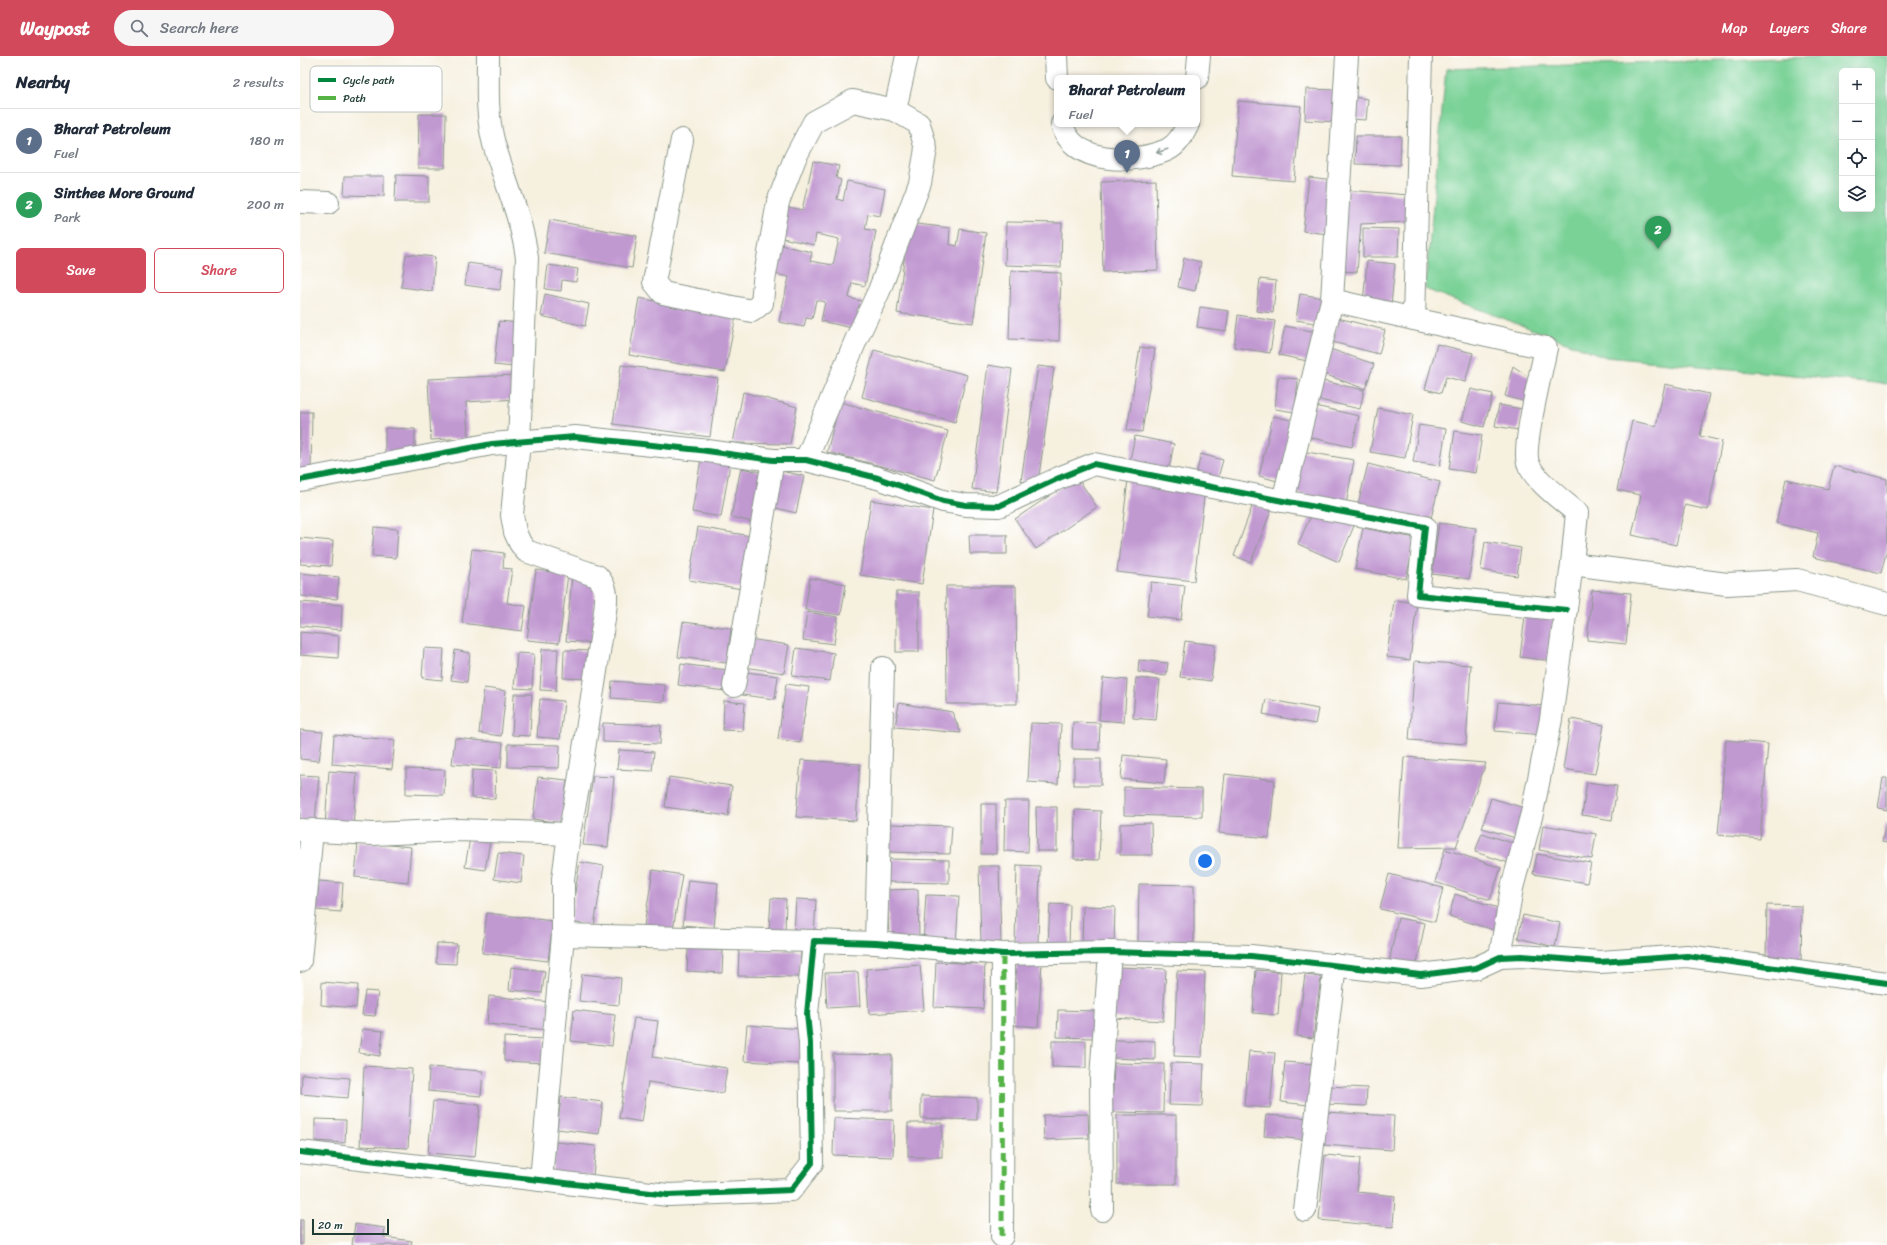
<!DOCTYPE html>
<meta charset="utf-8">
<style>
body{margin:0;font-family:Sriracha,sans-serif;background:#f6f6f7;color:#1f2937}
.controls{position:absolute;right:12px;top:12px;display:grid;overflow:hidden;border-radius:6px;box-shadow:0 4px 16px #0002}
.controls button{width:36px;height:36px;display:grid;place-items:center;padding:0;border:0;border-bottom:1px solid #e0e1e3;background:#fff;color:#1f2937;font:20px sans-serif}
.scale{position:absolute;left:12px;bottom:10px;width:77px;box-sizing:border-box;padding-left:4px;border:2px solid #1f3d34;border-top:0;font-size:11px;line-height:14px;white-space:nowrap;color:#1f3d34;-webkit-text-stroke:3px #fff;paint-order:stroke}
.you{position:absolute;left:905px;top:805px;width:14px;height:14px;margin:-10px;border:3px solid #fff;border-radius:50%;background:#1a73e8;box-shadow:0 0 0 6px #1a73e833}
.badge{display:grid;place-items:center;width:26px;height:26px;border-radius:50%;background:#d1495b;color:#fff;font-size:13px;font-weight:700}
.pin{position:absolute;translate:-50% -33px;filter:drop-shadow(0 1px 2px #0008)}
.pin::after{content:'';position:absolute;top:21px;width:14px;height:12px;background:inherit;clip-path:polygon(0 0,100% 0,50% 100%)}
.popup{position:absolute;left:754px;top:19px;width:146px;height:52px;box-sizing:border-box;display:grid;place-content:center;border-radius:6px;background:#fff;filter:drop-shadow(0 1px 3px #0005);font-size:13px;white-space:nowrap;color:#747a83}
.popup b{font-size:15px;color:#1f2937}
.popup::after{content:'';position:absolute;left:50%;top:100%;margin-left:-8px;border:8px solid transparent;border-top-color:#fff}
.list{margin:0;padding:0;list-style:none}
h2{display:flex;justify-content:space-between;align-items:center;height:52px;margin:0;padding:0 16px;font-size:17px}
h2 small{font-size:13px;font-weight:400;color:#747a83}
.list li{display:grid;grid-template-columns:26px 1fr auto;gap:12px;align-items:center;box-sizing:border-box;height:64px;padding:0 16px;border-top:1px solid #e0e1e3}
.list b{display:block;font-size:15px;white-space:nowrap}
.list p{margin:0;font-size:13px;white-space:nowrap;color:#747a83}
.list em{font-size:13px;font-style:normal;color:#747a83}
.actions{display:flex;gap:8px;padding:12px 16px}
.actions a{flex:1;padding:9px 0;border:1px solid #d1495b;border-radius:6px;text-align:center;font-size:14px;color:#d1495b}
.actions .main{background:#d1495b;color:#fff}
.icon{flex:none;width:22px;height:22px;fill:none;stroke:currentColor;stroke-width:2;stroke-linecap:round;stroke-linejoin:round}
.map{position:relative;flex:none;width:1587px;height:1189px;overflow:hidden}
header{display:flex;align-items:center;gap:24px;box-sizing:border-box;height:56px;padding:0 20px;background:#d1495b;color:#fff}
header strong{font-size:19px}
nav{display:flex;gap:22px;margin-inline-start:auto;font-size:14px}
.search{width:280px;height:36px;background:#f6f6f7;display:flex;align-items:center;gap:10px;box-sizing:border-box;padding:0 14px;border-radius:22px;color:#747a83;font-size:15px}
main{display:flex}
aside{flex:1;background:#fff}
.map>svg:first-child{display:block}
.green{fill:#7ad297;stroke:#4c8866;fill-rule:evenodd}
.building{fill:#c199d1}
.lines{fill:none;stroke-linecap:round;stroke-linejoin:round}
.minor-casing{stroke:#8a968a;stroke-width:24}
.minor{stroke:#fff;stroke-width:22}
.quiet{stroke:#55b346;stroke-width:5;stroke-dasharray:10 5;stroke-linecap:butt}
.cycleway-casing{stroke:#fff;stroke-width:8}
.cycleway{stroke:#00873e;stroke-width:6}
.oneway{stroke:#8f9e9a}
.key{fill:#fff;stroke:#bcc5c2;stroke-width:1}
.key-label{font-size:11px;fill:#1f3d34}
</style>
<header>
<strong>Waypost</strong>
<div class="search"><svg class="icon" aria-label="search" viewBox="0 0 24 24"><circle cx="10" cy="10" r="6"/><path d="M15 15l6 6"/></svg>Search here</div>
<nav><a>Map</a><a>Layers</a><a>Share</a></nav>
</header>
<main>
<aside>
<h2>Nearby<small>2 results</small></h2>
<ul class="list">
<li><span class="badge" style="background:#5c6f8a">1</span><div><b>Bharat Petroleum</b><p>Fuel</p></div><em>180 m</em></li>
<li><span class="badge" style="background:#2e9e5b">2</span><div><b>Sinthee More Ground</b><p>Park</p></div><em>200 m</em></li>
</ul>
<div class="actions"><a class="main">Save</a><a>Share</a></div>
</aside>
<div class="map">
<svg width="1587" height="1189" viewBox="0 0 1587 1189">
<rect width="100%" height="100%" fill="#fff"/>
<filter id="ink" filterUnits="userSpaceOnUse"><feTurbulence type="fractalNoise" baseFrequency=".025" numOctaves="2"/><feDisplacementMap in="SourceGraphic" scale="8" xChannelSelector="R" yChannelSelector="G"/><feConvolveMatrix kernelMatrix="1 2 1 2 8 2 1 2 1" color-interpolation-filters="sRGB"/></filter>
<filter id="wash" filterUnits="userSpaceOnUse"><feTurbulence type="fractalNoise" baseFrequency=".012" numOctaves="4" result="noise"/><feDisplacementMap in="SourceGraphic" scale="16" xChannelSelector="R" yChannelSelector="G"/><feGaussianBlur stdDeviation="0.9" result="paint"/><feColorMatrix in="noise" values="0 0 0 0 0 0 0 0 0 0 0 0 0 0 0 0 0 1.4 0 .05"/><feComposite in="paint" operator="in"/></filter>
<g filter="url(#wash)">
<rect width="100%" height="100%" fill="#f6f0df"/>
<!-- green -->
<path class="green" d="M 1545,0 L 1587,0 L 1587,328 L 1306,301 L 1125,233 L 1146,13 ZM 1542,15 L 1572,15 L 1572,153 L 1542,153 Z"/>
<g id="blocks">
<!-- building -->
<g class="building">
<polygon points="1006,33 1037,34 1036,66 1005,64"/>
<polygon points="1052,41 1068,43 1066,64 1050,63"/>
<polygon points="938,45 1001,50 994,125 932,120"/>
<polygon points="119,58 146,58 145,112 118,112"/>
<polygon points="1056,80 1101,80 1100,109 1055,108"/>
<polygon points="513,105 539,110 536,122 541,124 537,143 543,145 547,125 585,133 580,160 568,158 565,173 576,175 565,230 552,227 549,242 562,245 556,273 521,265 525,246 516,244 512,263 506,262 504,271 479,266 489,221 470,217 476,188 512,196 510,205 533,209 539,183 516,178 514,189 478,181 484,150 502,154"/>
<polygon points="96,119 129,120 129,146 95,146"/>
<polygon points="45,120 84,120 84,140 44,139"/>
<polygon points="1009,121 1034,124 1028,178 1003,175"/>
<polygon points="856,124 858,214 803,216 801,126"/>
<polygon points="1047,134 1108,139 1107,166 1061,168 1057,216 1041,215"/>
<polygon points="250,164 337,180 332,212 244,197"/>
<polygon points="706,166 762,167 761,211 705,209"/>
<polygon points="609,167 650,172 649,188 657,190 660,173 686,177 673,267 597,257"/>
<polygon points="1063,172 1099,173 1098,201 1063,201"/>
<polygon points="106,198 135,201 132,235 101,231"/>
<polygon points="884,202 901,206 895,235 878,231"/>
<polygon points="1067,205 1095,208 1091,250 1063,247"/>
<polygon points="168,207 203,212 200,234 165,229"/>
<polygon points="248,209 278,213 276,226 262,224 261,235 245,233"/>
<polygon points="711,215 761,217 759,285 709,283"/>
<polygon points="960,223 976,225 973,257 956,255"/>
<polygon points="245,238 289,248 285,270 241,260"/>
<polygon points="1000,238 1024,242 1020,268 996,264"/>
<polygon points="339,242 436,260 425,316 329,299"/>
<polygon points="900,251 929,255 926,275 897,271"/>
<polygon points="938,259 975,265 970,297 934,291"/>
<polygon points="1038,262 1085,274 1079,298 1032,286"/>
<polygon points="199,265 219,267 214,311 194,309"/>
<polygon points="985,270 1017,276 1012,306 979,299"/>
<polygon points="1137,288 1173,297 1165,326 1146,321 1141,337 1125,333"/>
<polygon points="840,291 855,293 842,376 827,374"/>
<polygon points="1030,293 1074,308 1065,333 1021,317"/>
<polygon points="574,294 667,319 655,366 562,341"/>
<polygon points="321,309 418,322 410,381 313,368"/>
<polygon points="688,309 712,313 696,436 672,433"/>
<polygon points="738,310 754,312 738,427 721,425"/>
<polygon points="1213,310 1230,322 1229,347 1205,340"/>
<polygon points="217,319 218,343 166,346 168,382 131,384 128,323"/>
<polygon points="978,321 998,323 995,356 975,353"/>
<polygon points="1018,324 1064,334 1060,353 1015,343"/>
<polygon points="1365,328 1409,338 1400,380 1422,385 1408,454 1385,449 1376,489 1332,479 1341,439 1317,434 1332,365 1356,370"/>
<polygon points="1171,333 1193,338 1184,371 1162,365"/>
<polygon points="443,336 497,351 490,388 433,387"/>
<polygon points="540,346 648,375 635,424 527,396"/>
<polygon points="1011,349 1059,360 1052,391 1004,380"/>
<polygon points="1199,349 1222,353 1218,374 1195,370"/>
<polygon points="1078,352 1113,359 1105,402 1070,396"/>
<polygon points="0,356 12,356 11,414 0,414"/>
<polygon points="973,360 995,365 981,426 959,420"/>
<polygon points="1119,369 1146,373 1140,410 1113,406"/>
<polygon points="85,372 115,373 115,399 85,399"/>
<polygon points="1155,375 1182,379 1176,417 1149,413"/>
<polygon points="835,380 874,388 868,417 829,408"/>
<polygon points="1001,395 1054,404 1046,449 994,436"/>
<polygon points="901,398 923,404 916,429 895,423"/>
<polygon points="401,403 430,408 421,461 392,456"/>
<polygon points="1068,408 1140,426 1130,466 1058,448"/>
<polygon points="1534,410 1587,423 1587,493 1581,517 1513,501 1518,477 1476,467 1486,423 1528,433"/>
<polygon points="441,412 466,417 457,467 431,461"/>
<polygon points="481,415 504,420 496,457 472,451"/>
<polygon points="777,421 797,451 736,493 715,463"/>
<polygon points="828,423 905,433 894,525 817,516"/>
<polygon points="571,444 633,454 622,528 560,519"/>
<polygon points="953,448 971,455 951,506 934,500"/>
<polygon points="1013,455 1056,465 1039,506 998,488"/>
<polygon points="1139,467 1176,472 1169,523 1132,518"/>
<polygon points="74,471 98,473 96,502 72,500"/>
<polygon points="398,471 451,480 442,533 389,524"/>
<polygon points="1063,472 1115,482 1106,523 1055,513"/>
<polygon points="669,479 707,479 707,498 670,498"/>
<polygon points="0,482 33,485 31,510 0,508"/>
<polygon points="1185,486 1221,492 1217,520 1181,514"/>
<polygon points="172,493 204,497 203,512 212,513 207,547 226,550 222,575 162,567"/>
<polygon points="236,514 268,518 259,587 227,584"/>
<polygon points="0,517 39,521 37,543 0,540"/>
<polygon points="272,520 295,530 294,587 266,585"/>
<polygon points="510,522 546,528 541,559 505,554"/>
<polygon points="851,526 885,530 881,564 847,560"/>
<polygon points="646,530 716,530 717,648 647,648"/>
<polygon points="1292,534 1331,537 1326,588 1287,584"/>
<rect x="596" y="536" width="23" height="60"/>
<polygon points="1094,544 1117,547 1110,604 1087,601"/>
<polygon points="0,546 42,549 41,574 0,570"/>
<polygon points="507,556 538,561 534,588 503,584"/>
<polygon points="1225,560 1257,564 1252,605 1220,601"/>
<polygon points="383,566 431,572 427,607 378,601"/>
<polygon points="0,576 39,580 38,602 0,599"/>
<polygon points="449,583 489,589 484,617 444,611"/>
<polygon points="885,585 915,589 911,625 880,621"/>
<polygon points="124,592 144,593 142,624 122,622"/>
<polygon points="496,592 534,597 530,625 492,620"/>
<polygon points="242,593 258,593 256,635 240,634"/>
<polygon points="155,594 170,597 167,626 151,624"/>
<polygon points="264,594 292,595 291,623 263,622"/>
<polygon points="217,597 234,598 232,633 214,632"/>
<polygon points="839,604 868,607 866,620 838,616"/>
<polygon points="1115,605 1171,609 1166,688 1109,684"/>
<polygon points="381,608 427,614 425,635 378,629"/>
<polygon points="445,616 478,620 475,643 442,639"/>
<polygon points="803,622 827,624 824,666 799,664"/>
<polygon points="836,622 860,624 856,664 833,662"/>
<polygon points="312,625 365,629 364,646 311,642"/>
<polygon points="486,628 509,631 500,687 478,683"/>
<polygon points="184,632 206,635 201,680 179,677"/>
<polygon points="214,638 232,638 230,680 212,679"/>
<polygon points="240,643 264,645 260,683 237,681"/>
<polygon points="966,643 1018,653 1015,668 963,658"/>
<polygon points="424,645 445,647 443,675 423,674"/>
<polygon points="1198,646 1246,650 1244,679 1195,675"/>
<polygon points="599,647 652,656 661,677 595,671"/>
<polygon points="1271,663 1304,669 1295,718 1263,713"/>
<polygon points="773,666 800,667 799,694 772,693"/>
<polygon points="303,667 361,669 360,688 303,686"/>
<polygon points="731,667 761,668 758,728 728,726"/>
<polygon points="0,674 23,676 19,705 0,703"/>
<polygon points="34,679 95,684 92,713 32,708"/>
<polygon points="155,682 203,687 201,712 152,708"/>
<polygon points="1426,684 1468,688 1460,783 1418,779"/>
<polygon points="208,688 260,689 259,712 208,711"/>
<polygon points="319,694 354,696 352,715 317,713"/>
<polygon points="823,699 866,703 864,727 821,723"/>
<polygon points="1104,701 1186,707 1156,791 1098,792"/>
<rect x="774" y="703" width="27" height="26"/>
<polygon points="501,704 560,708 556,765 496,761"/>
<polygon points="106,713 145,714 144,739 106,738"/>
<polygon points="172,714 196,715 195,743 171,742"/>
<polygon points="29,715 57,717 53,772 25,769"/>
<polygon points="925,718 975,724 969,782 919,777"/>
<polygon points="0,719 19,720 15,766 0,765"/>
<polygon points="293,720 314,721 308,791 283,789"/>
<polygon points="238,721 267,724 262,767 233,763"/>
<polygon points="369,721 432,730 428,760 365,751"/>
<polygon points="1583,722 1587,722 1587,754 1578,752"/>
<polygon points="1287,726 1317,730 1312,764 1282,759"/>
<polygon points="824,731 902,733 902,761 824,759"/>
<polygon points="1191,742 1228,753 1219,783 1182,772"/>
<polygon points="705,745 729,745 728,796 704,795"/>
<rect x="681" y="748" width="15" height="50"/>
<polygon points="736,751 757,751 757,795 737,795"/>
<polygon points="775,754 801,755 799,804 774,803"/>
<polygon points="851,767 852,799 820,799 820,768"/>
<polygon points="1586,767 1587,767 1587,787 1582,786"/>
<polygon points="590,768 652,770 650,798 588,796"/>
<polygon points="1243,769 1296,778 1292,803 1239,794"/>
<polygon points="1182,777 1218,789 1212,808 1175,796"/>
<polygon points="170,782 190,785 185,814 165,811"/>
<polygon points="58,786 111,791 108,826 55,821"/>
<polygon points="1145,793 1201,812 1190,844 1135,826"/>
<polygon points="198,797 224,800 221,827 194,823"/>
<polygon points="1237,798 1291,807 1287,827 1233,818"/>
<polygon points="588,803 649,804 649,827 588,826"/>
<polygon points="280,806 304,810 294,870 270,866"/>
<polygon points="717,809 740,810 738,887 715,887"/>
<polygon points="679,810 699,810 701,886 681,887"/>
<polygon points="353,814 382,819 373,874 344,870"/>
<polygon points="1089,818 1143,832 1135,866 1080,853"/>
<polygon points="388,824 418,827 414,872 383,869"/>
<polygon points="19,825 43,827 41,856 16,854"/>
<polygon points="839,828 894,829 894,887 838,886"/>
<polygon points="618,833 619,883 589,884 587,834"/>
<polygon points="1155,838 1204,854 1197,875 1149,860"/>
<polygon points="626,839 659,840 656,888 623,887"/>
<polygon points="471,842 486,843 485,876 469,875"/>
<polygon points="496,843 516,844 514,880 494,878"/>
<polygon points="750,848 770,849 769,889 748,888"/>
<polygon points="1467,849 1502,850 1501,905 1466,904"/>
<polygon points="783,850 815,851 814,891 782,891"/>
<polygon points="187,857 253,865 248,905 182,897"/>
<polygon points="1223,859 1260,867 1255,891 1218,882"/>
<polygon points="1098,862 1125,867 1116,912 1089,907"/>
<polygon points="137,887 157,888 156,908 136,907"/>
<polygon points="388,893 423,895 422,917 387,915"/>
<polygon points="439,894 501,895 500,921 438,920"/>
<polygon points="717,904 742,906 738,971 713,969"/>
<polygon points="636,906 685,908 683,953 634,951"/>
<polygon points="620,909 624,954 569,958 566,913"/>
<polygon points="211,911 245,915 242,937 209,934"/>
<polygon points="817,911 866,913 863,965 814,962"/>
<polygon points="956,914 981,916 978,959 953,957"/>
<polygon points="877,915 905,916 902,1001 874,1000"/>
<polygon points="558,916 560,950 527,952 525,917"/>
<polygon points="282,918 321,922 319,949 279,945"/>
<polygon points="1005,919 1021,921 1013,982 997,980"/>
<polygon points="22,926 58,929 56,952 21,949"/>
<polygon points="65,935 78,936 75,960 62,959"/>
<polygon points="189,940 250,946 248,974 187,968"/>
<polygon points="274,954 315,959 312,990 271,985"/>
<polygon points="758,954 795,955 794,982 757,981"/>
<polygon points="334,962 358,965 353,1001 427,1012 423,1037 348,1026 342,1066 319,1062"/>
<polygon points="447,969 503,973 500,1008 444,1005"/>
<polygon points="62,973 83,975 80,1000 59,997"/>
<polygon points="204,981 245,983 244,1007 204,1005"/>
<polygon points="815,984 855,985 855,1004 814,1002"/>
<polygon points="752,985 786,985 786,1012 752,1011"/>
<polygon points="949,995 975,997 970,1052 944,1050"/>
<polygon points="533,998 592,999 592,1055 533,1055"/>
<polygon points="985,1006 1013,1008 1009,1049 981,1046"/>
<polygon points="814,1007 864,1008 863,1057 812,1056"/>
<polygon points="871,1007 904,1008 902,1050 869,1049"/>
<polygon points="64,1010 112,1013 108,1092 60,1090"/>
<polygon points="129,1011 183,1015 181,1040 128,1035"/>
<polygon points="2,1018 50,1022 48,1042 1,1038"/>
<polygon points="1028,1030 1067,1032 1066,1050 1026,1048"/>
<polygon points="621,1040 677,1042 677,1064 621,1062"/>
<polygon points="261,1041 303,1046 299,1078 257,1073"/>
<polygon points="133,1045 180,1049 175,1101 128,1097"/>
<polygon points="1025,1056 1094,1060 1092,1094 1023,1089"/>
<polygon points="788,1058 789,1082 744,1084 743,1059"/>
<rect x="817" y="1059" width="59" height="69"/>
<polygon points="966,1059 1010,1062 1009,1084 964,1080"/>
<polygon points="534,1062 594,1064 593,1101 533,1099"/>
<polygon points="15,1063 46,1064 45,1087 15,1085"/>
<rect x="608" y="1067" width="34" height="34"/>
<polygon points="256,1086 296,1090 293,1120 253,1116"/>
<polygon points="1025,1099 1060,1102 1057,1136 1095,1140 1093,1171 1019,1164"/>
<rect x="0" y="1164" width="3" height="24"/>
<polygon points="55,1168 85,1172 84,1181 112,1185 111,1189 52,1189"/>
</g>
</g>
</g>
<g filter="url(#ink)">
<use href="#blocks" fill-opacity="0" stroke="#8a968a" stroke-width="1"/>
<g class="lines">
<!-- minor casing -->
<g class="minor-casing">
<g id="minor">
<path d="M 188,0 C 188,30 186,59 194,88 C 205,126 222,163 227,202 L 219,386 L 212,459 L 215,476 L 220,487 L 226,495 L 297,520 C 310,534 306,545 304,563 L 278,732 L 269,778 L 263,823 L 263,879 L 241,1124"/>
<polyline points="756,0 757,22"/>
<path d="M 1121,0 L 1114,263 L 1246,292 C 1242,313 1222,390 1228,407 C 1235,425 1262,444 1277,457 L 1272,508"/>
<polyline points="897,22 899,0"/>
<path d="M 762,68 C 772,109 835,108 867,94 C 878,89 883,78 888,68"/>
<polyline points="382,84 354,226 363,237 452,255 462,247 464,225 478,146 495,102 514,66 553,45 595,54"/>
<polyline points="0,146 28,147"/>
<polyline points="1032,244 1114,263"/>
<polyline points="506,404 556,284 579,235 620,127 626,93 619,68 595,54 607,0"/>
<polyline points="0,424 192,388 275,381 400,394 473,404 506,404 578,422 643,445 666,449 699,450 759,422 794,408 983,445 1125,471 1118,539 1266,554"/>
<polyline points="983,445 1032,244 1047,0"/>
<polyline points="434,630 473,404"/>
<polyline points="0,774 73,778 159,774 269,778"/>
<polyline points="263,879 514,885"/>
<polyline points="576,887 583,612"/>
<polyline points="1200,901 1212,832 1232,757 1251,663 1272,508 1427,528 1497,524 1587,548"/>
<polyline points="0,905 12,774"/>
<polyline points="0,1096 368,1139 491,1134 512,1107 510,987 507,958 514,885 576,887 703,898 810,896 951,900 1121,919 1176,912 1200,901 1222,900 1300,906 1387,900 1587,927"/>
<polyline points="802,1154 801,1022 810,896"/>
<polyline points="1005,1154 1035,909"/>
<polyline points="702,1180 703,898"/>
</g>
</g>
<!-- minor -->
<use href="#minor" class="minor"/>
<!-- quiet -->
<polyline class="quiet" points="702,1180 703,898"/>
<!-- cycleway casing -->
<g class="cycleway-casing">
<g id="cycleway">
<polyline points="0,424 192,388 275,381 400,394 473,404 506,404 578,422 643,445 666,449 699,450 759,422 794,408 983,445 1125,471 1118,539 1266,554"/>
<polyline points="0,1096 368,1139 491,1134 512,1107 510,987 507,958 514,885 576,887 703,898 810,896 951,900 1121,919 1176,912 1200,901 1222,900 1300,906 1387,900 1587,927"/>
</g>
</g>
<!-- cycleway -->
<use href="#cycleway" class="cycleway"/>
</g>
<!-- one-way arrows -->
<defs><path id="oneway-shaft" d="M-6 0H5M1.5-3L5.5 0L1.5 3" fill="none" stroke-width="1.6" stroke-linecap="round" stroke-linejoin="round"/></defs>
<use class="oneway" href="#oneway-shaft" transform="translate(862 95) rotate(162)"/>
</g>
<!-- legend -->
<rect x="10" y="10" width="132" height="46" rx="6" class="key"/>
<rect x="18" y="22" width="18" height="4" fill="#00873e"/>
<rect x="18" y="40" width="18" height="4" fill="#55b346"/>
<g class="key-label">
<text x="43" y="28">Cycle path</text>
<text x="43" y="46">Path</text>
</g>
</svg>
<div class="controls">
<button>+</button>
<button>−</button>
<button><svg class="icon" aria-label="locate" viewBox="0 0 24 24"><circle cx="12" cy="12" r="6"/><path d="M12 2v4M12 18v4M2 12h4M18 12h4"/></svg></button>
<button><svg class="icon" aria-label="layers" viewBox="0 0 24 24"><path d="M12 4l9 5-9 5-9-5zM3 14l9 5 9-5"/></svg></button>
</div>
<div class="scale">20 m</div>
<div class="you"></div>
<div class="pin badge" style="left:827px;top:117px;background:#5c6f8a">1</div>
<div class="popup"><b>Bharat Petroleum</b>Fuel</div>
<div class="pin badge" style="left:1358px;top:193px;background:#2e9e5b">2</div>
</div>
</main>
